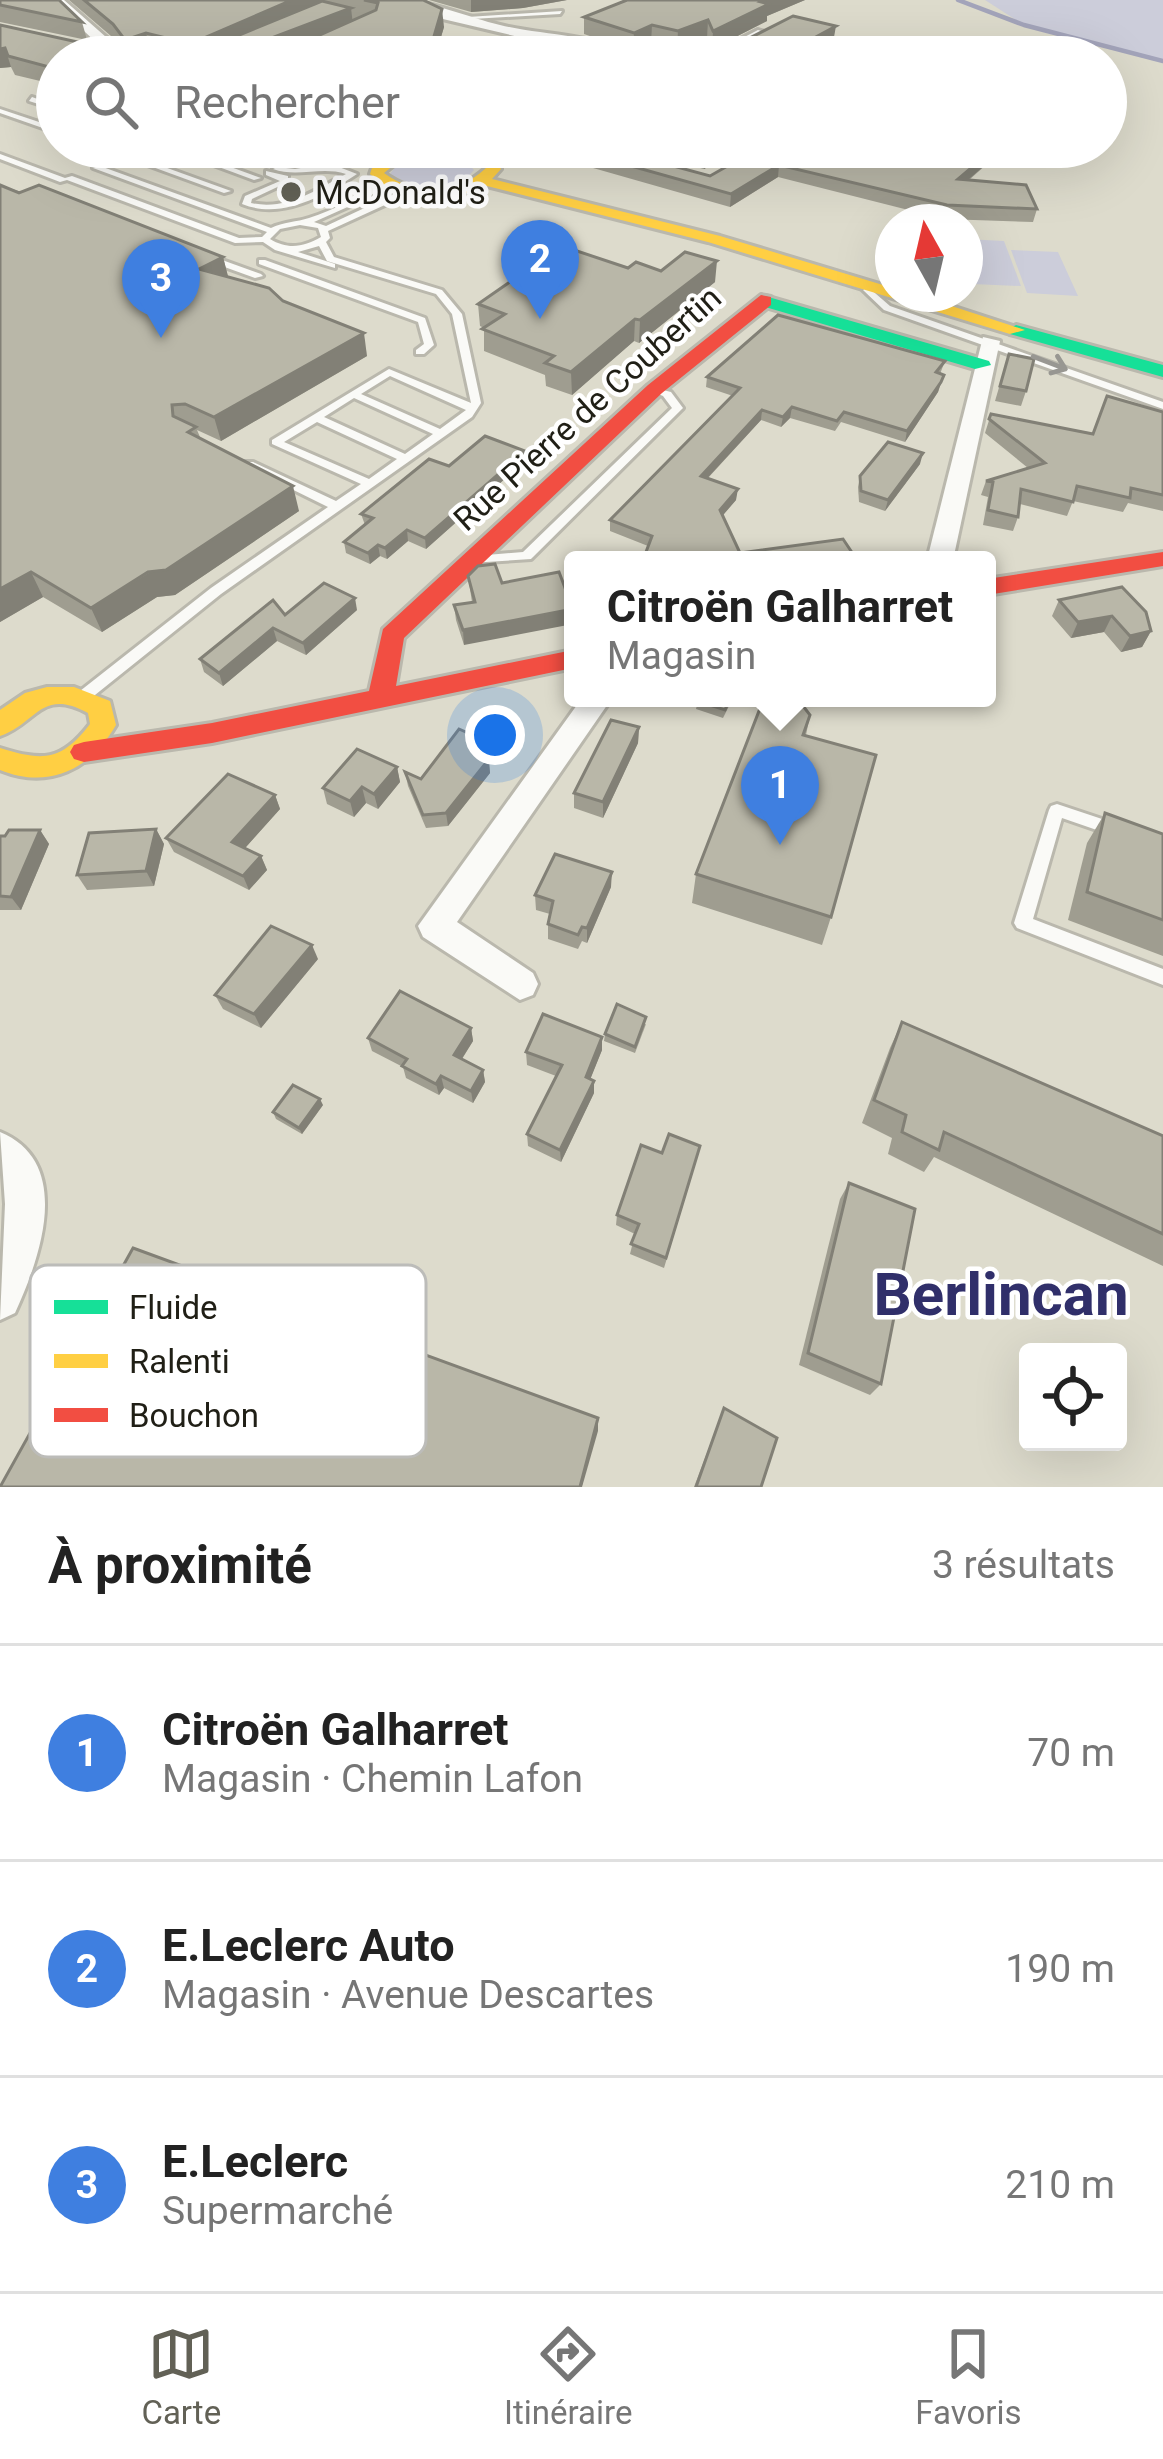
<!DOCTYPE html>
<html lang="fr">
<meta charset="utf-8">
<style>
body{margin:0;font-family:Roboto,sans-serif;background:#f2f2f2;color:#222}
.controls{position:absolute;right:36px;bottom:36px;display:grid;overflow:hidden;border-radius:12px;box-shadow:0 12px 48px #0002}
.controls button{width:108px;height:108px;display:grid;place-items:center;padding:0;border:0;border-bottom:3px solid #e0e0e0;background:#fff;color:#222;font:60px sans-serif}
.compass{position:absolute;left:875px;top:204px;width:108px;height:108px;border-radius:50%;background:#fff;box-shadow:0 12px 48px #0002;rotate:352deg}
.you{position:absolute;left:495px;top:735px;width:42px;height:42px;margin:-30px;border:9px solid #fff;border-radius:50%;background:#1a73e8;box-shadow:0 0 0 18px #1a73e833}
.badge{display:grid;place-items:center;width:78px;height:78px;border-radius:50%;background:#626156;color:#fff;font-size:39px;font-weight:700}
.pin{position:absolute;translate:-50% -99px;filter:drop-shadow(0 3px 6px #0008)}
.pin::after{content:'';position:absolute;top:63px;width:42px;height:36px;background:inherit;clip-path:polygon(0 0,100% 0,50% 100%)}
.popup{position:absolute;left:564px;top:551px;width:432px;height:156px;box-sizing:border-box;display:grid;place-content:center;border-radius:12px;background:#fff;filter:drop-shadow(0 3px 9px #0005);font-size:39px;white-space:nowrap;color:#767676}
.popup b{font-size:45px;color:#222}
.popup::after{content:'';position:absolute;left:50%;top:100%;margin-left:-24px;border:24px solid transparent;border-top-color:#fff}
.list{margin:0;padding:0;list-style:none}
h2{display:flex;justify-content:space-between;align-items:center;height:156px;margin:0;padding:0 48px;font-size:51px}
h2 small{font-size:39px;font-weight:400;color:#767676}
.list li{display:grid;grid-template-columns:78px 1fr auto;gap:36px;align-items:center;box-sizing:border-box;height:216px;padding:0 48px;border-top:3px solid #e0e0e0}
.list b{display:block;font-size:45px;white-space:nowrap}
.list p{margin:0;font-size:39px;white-space:nowrap;color:#767676}
.list em{font-size:39px;font-style:normal;color:#767676}
.icon{flex:none;width:66px;height:66px;fill:none;stroke:currentColor;stroke-width:2;stroke-linecap:round;stroke-linejoin:round}
.map{position:relative;flex:none;width:1163px;height:1487px;overflow:hidden}
.search{position:absolute;background:#fff;box-shadow:0 12px 48px #0002;left:36px;right:36px;top:36px;height:132px;display:flex;align-items:center;gap:30px;box-sizing:border-box;padding:0 42px;border-radius:66px;color:#767676;font-size:45px}
.sheet{height:804px;background:#fff}
nav{display:flex;justify-content:space-around;align-items:center;box-sizing:border-box;height:168px;border-top:3px solid #e0e0e0;background:#fff;font-size:33px;color:#767676}
nav a{display:grid;justify-items:center;gap:6px}
nav .on{color:#626156}
.map>svg:first-child{display:block}
.green{fill:#cccdda}
.lines{fill:none;stroke-linecap:round;stroke-linejoin:round}
.stream{stroke:#a3a4ba;stroke-width:4.5}
.lane-casing{stroke:#bab8ad;stroke-width:6}
.street-casing{stroke:#bab8ad;stroke-width:6}
.fast-casing{stroke:#bab8ad;stroke-width:6}
.slow-casing{stroke:#bab8ad;stroke-width:6}
.jam-casing{stroke:#bab8ad;stroke-width:6}
.lane{fill:#fafaf7;fill-rule:evenodd}
.street{fill:#fafaf7;fill-rule:evenodd}
.fast{fill:#16e098;fill-rule:evenodd}
.slow{fill:#ffcf43;fill-rule:evenodd}
.jam{fill:#f24e42;fill-rule:evenodd}
.wall{fill:#9f9d90}
.shaded-wall{fill:#828076}
.building{fill:#b9b7a8;stroke:#828076;stroke-width:3}
.oneway{stroke:#989792}
.poi-dot{fill:#626156;stroke:#fff;stroke-width:4.5}
.labels{text-anchor:middle;stroke-width:9;stroke-linejoin:round;paint-order:stroke}
.far-poi-label{font-size:33px;fill:#201f16;stroke:#fff;text-anchor:start}
.far-street-label{font-size:33px;fill:#201f16;stroke:#fff}
.near-district-label{font-size:60px;font-weight:bold;fill:#302f6a;stroke:#fff}
.key{fill:#fff;stroke:#bcbcb9;stroke-width:3}
.key-label{font-size:33px;fill:#201f16}
</style>
<div class="map">
<svg width="1163" height="1487" viewBox="0 0 1163 1487">
<rect width="100%" height="100%" fill="#dddbcc"/>
<!-- green -->
<g class="green">
<polygon points="985,0 1163,0 1163,61 1024,25"/>
<path d="M 431,154 L 462,157 L 474,170 C 454,195 415,190 390,174 L 400,160 Z"/>
<polygon points="965,239 1004,241 1021,286 972,284"/>
<polygon points="1011,250 1058,252 1078,296 1027,293"/>
</g>
<g class="lines">
<!-- stream -->
<polyline class="stream" points="958,0 1024,25 1163,61"/>
<!-- lane casing -->
<g class="lane-casing">
<g id="lane">
<polygon points="562,11 560,14 455,20 452,18"/>
<polygon points="32,97 57,106 57,110 29,101"/>
<polygon points="0,109 57,128 57,133 0,113"/>
<polygon points="98,147 109,147 231,191 224,193"/>
<polygon points="165,147 176,147 261,178 254,180"/>
<polygon points="226,147 238,147 290,165 283,167"/>
<polygon points="291,147 303,147 316,152 312,154"/>
<path d="M 0,154 L 65,178 L 72,176 L 239,238 L 262,237 L 267,232 L 93,168 L 100,166 L 271,228 C 283,222 297,222 309,218 C 334,210 360,197 378,179 L 385,181 L 370,197 L 314,222 L 326,226 L 405,189 L 411,189 L 411,193 L 328,231 L 330,238 L 326,242 L 334,257 L 442,290 L 462,314 L 481,403 L 472,417 L 221,594 L 90,699 L 85,700 L 78,695 L 80,691 L 211,588 L 328,507 L 245,466 L 245,462 L 253,462 L 336,501 L 361,484 L 272,444 L 272,440 L 389,369 L 471,403 L 452,314 L 436,294 L 327,261 L 319,246 L 298,252 L 335,264 L 335,268 L 275,250 L 263,242 L 235,243 L 67,180 L 60,182 L 0,159 ZM 300,225 L 318,228 L 321,237 C 304,247 288,250 270,239 L 280,229 ZM 390,376 L 466,410 L 440,429 L 361,394 ZM 354,398 L 433,434 L 405,454 L 324,417 ZM 317,422 L 397,459 L 369,479 L 284,442 Z"/>
<path d="M 318,165 L 339,167 L 357,174 C 323,196 282,220 242,204 L 245,196 L 280,181 L 266,175 L 266,171 L 288,176 L 288,182 L 252,199 L 251,203 C 286,211 316,190 346,174 C 321,166 297,178 273,169 L 277,167 L 295,169 Z"/>
<polygon points="211,256 261,274 263,276 255,278 208,261 206,259"/>
<polygon points="259,260 265,260 425,318 434,345 424,354 416,354 416,350 424,344 418,322 259,264"/>
<polygon points="868,287 890,306 1163,402 1163,409 884,310 863,290"/>
<polygon points="651,387 671,392 683,408 531,559 470,563 469,560 475,556 523,552 672,408 663,396 651,391"/>
<polygon points="1057,804 1123,826 1125,831 1123,836 1117,837 1062,818 1033,919 1163,969 1163,985 1017,928 1014,923 1049,810 1051,806"/>
</g>
</g>
<!-- street casing -->
<g class="street-casing">
<g id="street">
<polygon points="51,0 64,0 115,45 115,51 91,55 91,49 101,47"/>
<path d="M 400,0 C 428,0 470,18 500,25 C 544,36 594,33 635,57 L 614,57 L 583,47 L 578,53 L 538,47 L 536,41 L 430,16 Z"/>
<polygon points="758,30 768,33 723,57 706,57"/>
<polygon points="983,337 1000,341 953,560 927,560"/>
<polygon points="582,698 612,698 457,922 533,973 538,984 533,995 520,1000 423,937 418,926"/>
<path d="M 0,1132 C 75,1163 39,1261 15,1313 L 0,1320 L 5,1204 Z"/>
</g>
</g>
<!-- fast casing -->
<g class="fast-casing">
<g id="fast">
<polygon points="765,296 989,361 991,365 975,369 759,305 756,301"/>
<polygon points="1016,325 1163,365 1163,377 1010,334 1007,330"/>
</g>
</g>
<!-- slow casing -->
<g class="slow-casing">
<g id="slow">
<path d="M 439,147 L 405,156 L 384,173 C 417,197 456,196 486,168 L 481,160 L 441,147 L 491,154 L 501,169 L 492,179 L 720,236 L 893,288 L 893,294 L 915,294 L 1025,330 L 1010,334 L 708,242 L 483,185 C 447,206 401,204 370,174 C 378,145 414,147 439,147 Z"/>
<path d="M 47,687 L 74,687 L 110,701 L 116,725 C 91,769 49,790 0,770 L 0,748 C 42,761 61,762 90,724 L 88,713 C 41,687 36,724 0,736 L 0,710 L 25,693 Z"/>
</g>
</g>
<!-- jam casing -->
<g class="jam-casing">
<g id="jam">
<polygon points="761,295 771,297 771,305 662,393 404,638 396,686 573,650 573,668 212,743 84,762 74,759 70,752 74,745 84,742 212,723 369,691 383,629 648,385"/>
<polygon points="1163,552 1163,566 987,595 987,579"/>
</g>
</g>
<!-- lane -->
<use href="#lane" class="lane"/>
<!-- street -->
<use href="#street" class="street"/>
<!-- fast -->
<use href="#fast" class="fast"/>
<!-- slow -->
<use href="#slow" class="slow"/>
<!-- jam -->
<use href="#jam" class="jam"/>
</g>
<!-- wall -->
<g class="wall">
<polygon points="0,0 82,22 87,40 0,22"/>
<polygon points="69,0 423,0 444,27 435,57 175,57 151,51 129,57 118,42"/>
<polygon points="429,0 567,0 523,8 471,12"/>
<polygon points="627,0 805,0 767,16 767,21 712,49 707,38 677,49 651,43 633,51 584,34 584,17"/>
<polygon points="0,25 57,57 57,85 15,75 11,67 0,68"/>
<polygon points="570,47 615,57 513,57 513,51"/>
<polygon points="551,147 603,147 710,176 761,147 892,149 890,147 1006,147 969,180 1037,209 1033,222 944,219 778,177 730,207 551,156"/>
<polygon points="619,147 744,147 704,169"/>
<polygon points="0,185 223,257 228,277 283,301 367,356 221,441 197,430 200,437 299,511 175,595 157,597 102,632 43,597 0,622"/>
<polygon points="628,268 661,271 715,282 639,343 634,341 572,395 546,386 545,375 484,351 484,328 480,326 478,304"/>
<polygon points="1009,354 1026,391 1021,406 995,401"/>
<polygon points="945,361 940,374 944,375 938,392 905,442 841,422 835,431 790,418 781,427 761,420 708,478 736,500 722,516 740,553 857,560 643,560 648,546 610,531 610,520 733,396 706,387 707,377"/>
<polygon points="1163,412 1163,511 1128,503 1123,512 1073,501 1067,516 1020,504 1018,517 1013,531 983,525 988,497 981,495 986,481 1028,468 985,433 991,414 1093,433"/>
<polygon points="525,461 426,549 408,541 387,559 380,556 370,564 346,553 344,542 365,525 361,514 449,466"/>
<polygon points="920,464 885,511 859,502 858,487 860,476"/>
<polygon points="495,564 464,645 456,620 454,605 472,602 468,576"/>
<polygon points="1122,587 1151,631 1142,647 1121,652 1104,632 1071,638 1052,616 1059,600"/>
<polygon points="357,610 306,655 277,641 223,686 204,672 200,659 285,615"/>
<polygon points="699,698 733,698 723,718 696,709"/>
<polygon points="810,715 806,735 831,917 822,945 692,903 696,874"/>
<polygon points="639,727 638,743 603,818 574,808 574,793"/>
<polygon points="488,742 490,756 488,759 490,773 448,826 426,828 408,786 405,772 421,779"/>
<polygon points="397,767 400,782 378,809 366,803 354,817 327,804 323,788"/>
<polygon points="275,795 280,809 245,848 261,856 267,870 249,890 174,852 166,838"/>
<polygon points="1105,813 1163,834 1163,956 1068,920 1087,843"/>
<polygon points="156,829 164,844 154,886 87,890 77,875"/>
<polygon points="40,830 49,844 21,910 0,910 0,836"/>
<polygon points="611,887 587,943 582,941 578,949 548,939 548,924 550,914 536,910 535,895"/>
<polygon points="318,959 261,1028 223,1009 215,995"/>
<polygon points="902,1022 1163,1136 1163,1266 934,1157 924,1172 888,1154 892,1138 862,1123 890,1048"/>
<polygon points="646,1024 635,1053 604,1041 605,1034"/>
<polygon points="471,1028 473,1041 462,1059 483,1070 485,1082 473,1103 444,1088 439,1095 406,1078 403,1067 372,1051 368,1038"/>
<polygon points="602,1050 590,1079 594,1093 561,1162 528,1146 527,1134 556,1076 527,1065 526,1052"/>
<polygon points="323,1105 302,1134 276,1119 273,1112"/>
<polygon points="662,1153 697,1158 664,1268 630,1254 635,1234 616,1225 617,1215"/>
<polygon points="849,1183 881,1384 870,1395 799,1365 840,1199"/>
<polygon points="724,1408 761,1487 694,1487"/>
</g>
<!-- shaded-wall -->
<g class="shaded-wall">
<polygon points="292,0 320,0 321,6 209,56 204,38"/>
<polygon points="471,0 567,0 523,8 471,12"/>
<polygon points="766,0 805,0 767,16 767,21 712,49 713,31"/>
<polygon points="351,8 353,25 274,57 269,39"/>
<polygon points="442,9 444,27 435,57 428,57"/>
<polygon points="708,20 707,38 677,49 678,31"/>
<polygon points="652,25 651,43 633,51 634,33"/>
<polygon points="836,26 834,37 798,57 779,57"/>
<polygon points="146,33 151,51 129,57 125,40"/>
<polygon points="116,43 120,57 77,57"/>
<polygon points="616,47 615,57 591,57"/>
<polygon points="5,48 11,67 0,68 0,49"/>
<polygon points="57,64 57,85 55,86 49,67"/>
<polygon points="723,147 744,147 704,169 705,157"/>
<polygon points="996,147 1006,147 955,191 958,179"/>
<polygon points="779,165 778,177 730,207 731,194"/>
<polygon points="223,257 229,280 199,269"/>
<polygon points="717,261 715,282 639,343 640,320"/>
<polygon points="635,319 634,341 572,395 571,372"/>
<polygon points="364,333 367,356 221,441 214,417"/>
<polygon points="941,382 938,392 905,442 907,431"/>
<polygon points="792,407 790,418 781,427 783,417"/>
<polygon points="762,410 761,420 700,486 701,476"/>
<polygon points="525,451 525,461 426,549 425,538"/>
<polygon points="923,453 920,464 885,511 888,500"/>
<polygon points="293,486 299,511 175,595 157,597 102,632 91,608"/>
<polygon points="738,489 736,500 718,521 720,510"/>
<polygon points="407,530 408,541 387,559 385,548"/>
<polygon points="378,545 380,556 370,564 368,553"/>
<polygon points="707,555 706,560 678,560"/>
<polygon points="31,572 43,597 0,622 0,589"/>
<polygon points="355,598 357,610 306,655 303,643"/>
<polygon points="573,609 573,624 464,645 463,630"/>
<polygon points="1112,616 1104,632 1071,638 1078,622"/>
<polygon points="273,628 277,641 223,686 219,673"/>
<polygon points="1151,631 1142,647 1121,652 1130,636"/>
<polygon points="639,727 638,743 603,818 603,802"/>
<polygon points="488,742 490,756 480,768 479,755"/>
<polygon points="489,759 490,773 448,826 446,813"/>
<polygon points="397,767 400,782 378,809 374,794"/>
<polygon points="362,787 366,803 354,817 350,801"/>
<polygon points="275,795 280,809 238,856 232,842"/>
<polygon points="156,829 164,844 154,886 146,871"/>
<polygon points="40,830 49,844 21,910 11,897"/>
<polygon points="261,856 267,870 249,890 243,876"/>
<polygon points="612,872 611,887 587,943 587,928"/>
<polygon points="312,945 318,959 261,1028 254,1014"/>
<polygon points="471,1028 473,1041 456,1068 454,1055"/>
<polygon points="602,1037 602,1050 586,1090 586,1077"/>
<polygon points="483,1070 485,1082 473,1103 471,1091"/>
<polygon points="441,1076 444,1088 439,1095 436,1084"/>
<polygon points="594,1081 594,1093 561,1162 560,1150"/>
<polygon points="320,1099 323,1105 302,1134 299,1128"/>
<polygon points="598,1418 598,1431 582,1487 580,1487"/>
</g>
<!-- building -->
<g class="building">
<polygon points="0,0 59,0 82,22 0,5"/>
<polygon points="84,0 292,0 204,38 209,43 220,43 322,1 351,8 269,39 316,43 320,35 376,10 378,3 364,0 423,0 442,9 428,57 238,57 220,53 212,57 197,52 191,44 146,33 125,40 113,24"/>
<polygon points="627,0 766,0 761,2 769,4 713,31 708,20 678,31 652,25 634,33 584,17"/>
<polygon points="793,16 836,26 779,57 716,57 731,50 728,49"/>
<polygon points="0,25 82,43 116,43 77,57 57,57 57,64 49,67 8,56 5,48 0,49"/>
<polygon points="545,38 570,47 616,47 591,57 537,57 513,51"/>
<polygon points="563,147 603,147 710,176 761,147 880,147 907,154 914,147 996,147 958,179 1026,185 1037,209 947,205 779,165 731,194"/>
<polygon points="668,147 723,147 705,157"/>
<polygon points="0,185 19,193 39,185 223,257 199,269 269,288 283,301 364,333 214,417 185,404 172,405 173,416 196,427 188,432 293,486 166,570 148,572 91,608 31,572 0,589"/>
<polygon points="562,246 628,268 636,262 661,271 685,252 717,261 640,320 635,319 571,372 545,363 554,356 482,329 505,314 478,304"/>
<polygon points="778,315 945,361 936,372 944,375 941,382 907,431 844,412 837,421 792,407 783,417 762,410 701,476 738,489 720,510 740,553 843,539 857,560 709,560 707,555 678,560 643,560 652,536 610,520 740,388 707,377"/>
<polygon points="1009,354 1034,359 1026,391 1000,386"/>
<polygon points="1107,396 1163,412 1163,495 1131,488 1130,498 1077,486 1073,502 1021,489 1018,517 988,510 993,482 986,481 1045,463 989,419 991,414 1093,434"/>
<polygon points="485,436 525,451 425,538 407,530 385,548 378,545 368,553 344,542 373,518 361,514 429,459 449,466"/>
<polygon points="888,442 923,453 888,500 861,491 860,476"/>
<polygon points="495,564 502,583 559,572 573,609 463,630 454,605 475,602 468,576 478,566"/>
<polygon points="324,583 355,598 303,643 273,628 219,673 200,659 273,600 285,615"/>
<polygon points="1122,587 1146,612 1151,631 1130,636 1112,616 1078,622 1059,600"/>
<polygon points="699,698 730,698 725,710 697,701"/>
<polygon points="764,698 797,698 810,715 803,735 876,755 831,917 696,874"/>
<polygon points="611,720 639,727 603,802 574,793"/>
<polygon points="459,729 488,742 479,755 489,759 446,813 423,815 405,772 421,779"/>
<polygon points="357,749 397,767 374,794 362,787 350,801 323,788"/>
<polygon points="228,774 275,795 232,842 261,856 243,876 166,838"/>
<polygon points="1105,813 1163,834 1163,920 1087,892"/>
<polygon points="156,829 146,871 77,875 89,833"/>
<polygon points="9,830 40,830 11,897 0,896 0,836 5,836"/>
<polygon points="555,854 612,872 587,928 582,927 578,935 548,924 553,901 535,895"/>
<polygon points="271,926 312,945 254,1014 215,995"/>
<polygon points="400,991 471,1028 454,1055 483,1070 471,1091 441,1076 436,1084 402,1066 407,1059 368,1038"/>
<polygon points="617,1004 646,1017 635,1047 605,1034"/>
<polygon points="543,1014 602,1037 586,1077 594,1081 560,1150 527,1134 562,1065 526,1052"/>
<polygon points="902,1022 1163,1136 1163,1234 944,1132 939,1150 902,1132 906,1115 874,1100"/>
<polygon points="293,1085 320,1099 299,1128 273,1112"/>
<polygon points="669,1134 700,1146 666,1258 631,1244 639,1224 617,1215 641,1145 662,1153"/>
<polygon points="849,1183 915,1209 881,1384 808,1353"/>
<polygon points="133,1248 598,1418 580,1487 0,1487"/>
<polygon points="724,1408 777,1438 761,1487 696,1487"/>
</g>
<!-- one-way arrows -->
<defs><path id="oneway-shaft" d="M-6 0H5M1.5-3L5.5 0L1.5 3" fill="none" stroke-width="1.6" stroke-linecap="round" stroke-linejoin="round" transform="scale(3)"/></defs>
<use class="oneway" href="#oneway-shaft" transform="translate(1050 363) rotate(21)"/>
<!-- markers -->
<circle class="poi-dot" cx="291" cy="192" r="12"/>
<g class="labels">
<!-- far-poi labels -->
<g class="far-poi-label">
<text x="315" y="204">McDonald's</text>
</g>
<!-- far-street labels -->
<g class="far-street-label">
<text transform="translate(587 408) rotate(-42)" y="12">Rue Pierre de Coubertin</text>
</g>
<!-- near-district labels -->
<g class="near-district-label">
<text x="1001" y="1315">Berlincan</text>
</g>
</g>
<!-- legend -->
<rect x="30" y="1265" width="396" height="192" rx="18" class="key"/>
<rect x="54" y="1300" width="54" height="14" fill="#16e098"/>
<rect x="54" y="1354" width="54" height="14" fill="#ffcf43"/>
<rect x="54" y="1408" width="54" height="14" fill="#f24e42"/>
<g class="key-label">
<text x="129" y="1319">Fluide</text>
<text x="129" y="1373">Ralenti</text>
<text x="129" y="1427">Bouchon</text>
</g>
</svg>
<div class="controls">
<button><svg class="icon" aria-label="locate" viewBox="0 0 24 24"><circle cx="12" cy="12" r="6"/><path d="M12 2v4M12 18v4M2 12h4M18 12h4"/></svg></button>
</div>
<svg class="compass" viewBox="-18 -18 36 36"><path d="M0-13l5 13h-10z" fill="#e53935"/><path d="M0 13l5-13h-10z" fill="#767676"/></svg>
<div class="you"></div>
<div class="pin badge" style="left:780px;top:845px;background:#3f7fe0">1</div>
<div class="popup"><b>Citroën Galharret</b>Magasin</div>
<div class="pin badge" style="left:540px;top:319px;background:#3f7fe0">2</div>
<div class="pin badge" style="left:161px;top:338px;background:#3f7fe0">3</div>
<div class="search"><svg class="icon" aria-label="search" viewBox="0 0 24 24"><circle cx="10" cy="10" r="6"/><path d="M15 15l6 6"/></svg>Rechercher</div>
</div>
<section class="sheet">
<h2>À proximité<small>3 résultats</small></h2>
<ul class="list">
<li><span class="badge" style="background:#3f7fe0">1</span><div><b>Citroën Galharret</b><p>Magasin · Chemin Lafon</p></div><em>70 m</em></li>
<li><span class="badge" style="background:#3f7fe0">2</span><div><b>E.Leclerc Auto</b><p>Magasin · Avenue Descartes</p></div><em>190 m</em></li>
<li><span class="badge" style="background:#3f7fe0">3</span><div><b>E.Leclerc</b><p>Supermarché</p></div><em>210 m</em></li>
</ul>
</section>
<nav>
<a class="on"><svg class="icon" aria-label="map" viewBox="0 0 24 24"><path d="M3 6l6-2 6 2 6-2v14l-6 2-6-2-6 2zM9 4v14M15 6v14"/></svg>Carte</a>
<a><svg class="icon" aria-label="directions" viewBox="0 0 24 24"><path d="M12 3l9 9-9 9-9-9zM9 14v-3h6M13 9l2 2-2 2"/></svg>Itinéraire</a>
<a><svg class="icon" aria-label="saved" viewBox="0 0 24 24"><path d="M7 4h10v16l-5-4-5 4z"/></svg>Favoris</a>
</nav>
